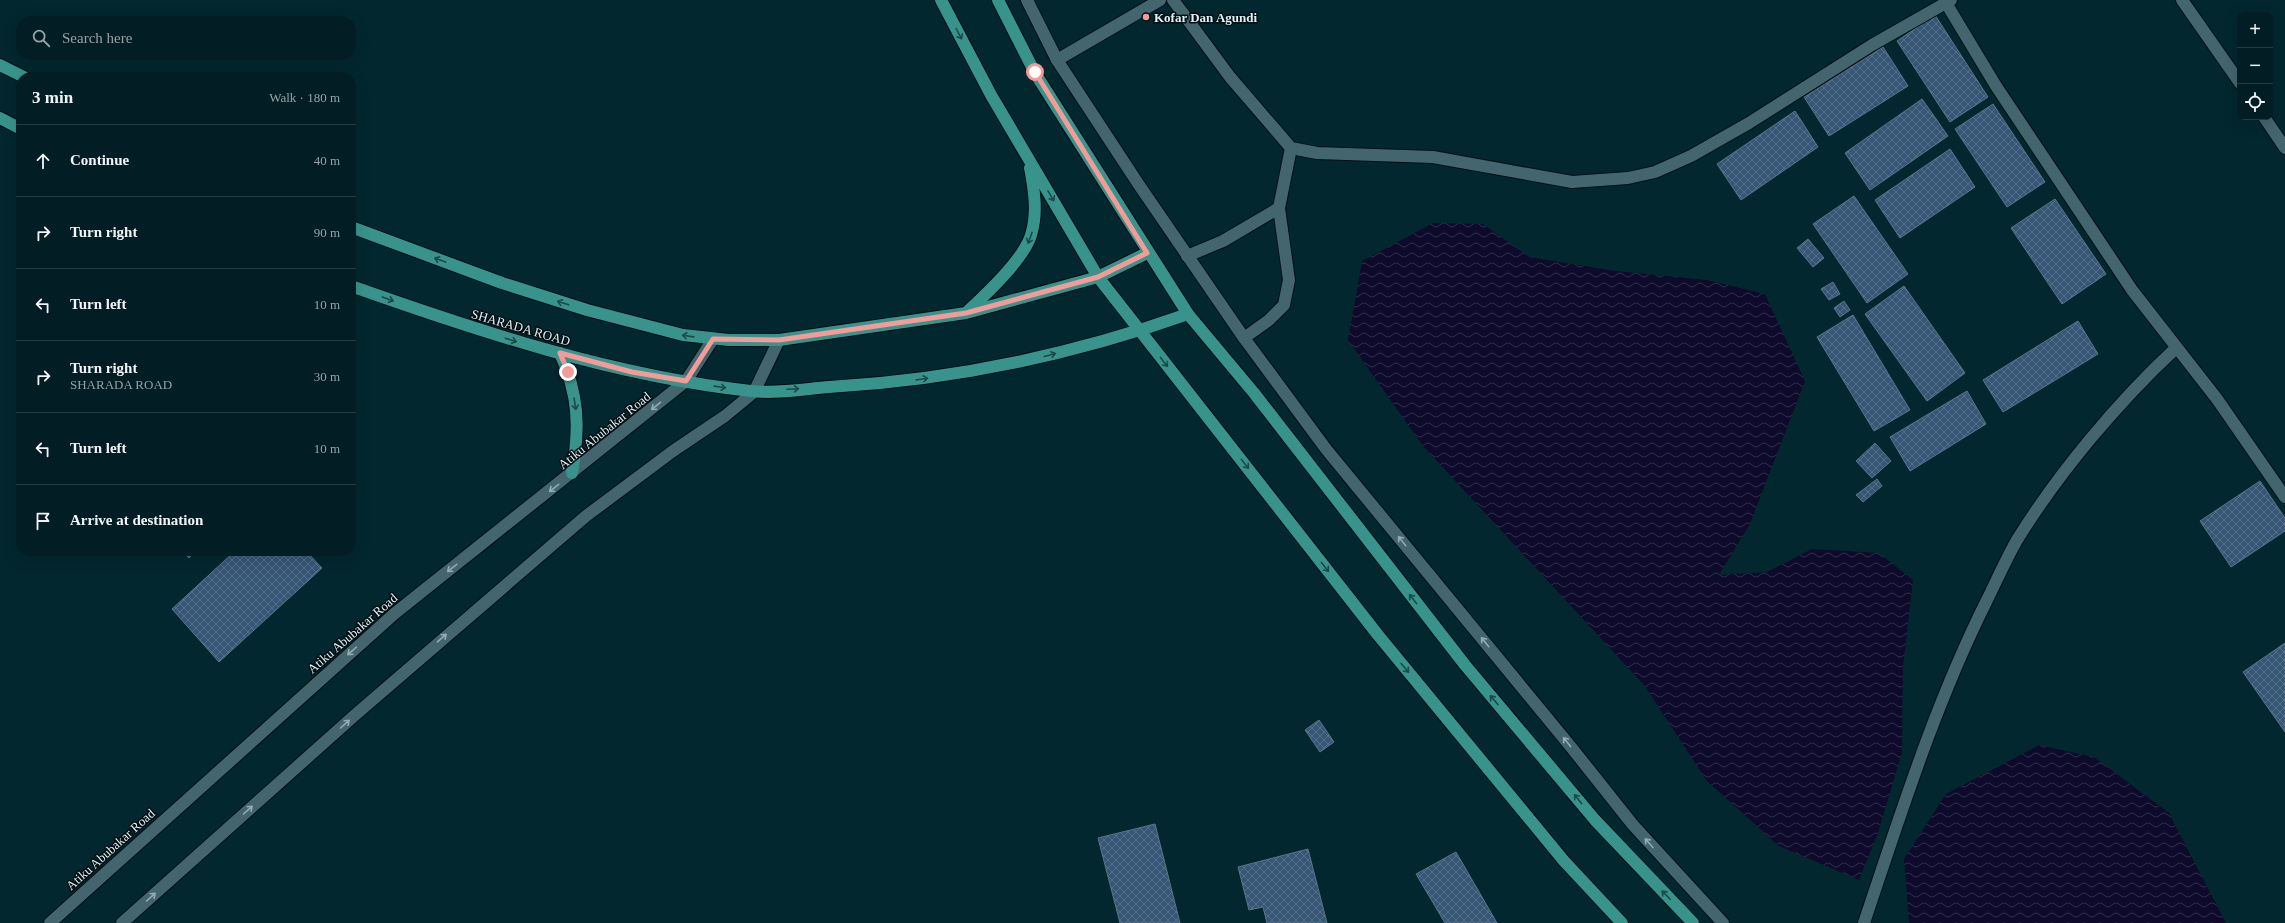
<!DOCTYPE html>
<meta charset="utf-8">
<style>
body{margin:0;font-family:"Times New Roman",serif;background:#102a30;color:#f1f3f6}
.controls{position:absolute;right:12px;top:12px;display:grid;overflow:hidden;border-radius:8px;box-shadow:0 4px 16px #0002}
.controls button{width:36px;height:36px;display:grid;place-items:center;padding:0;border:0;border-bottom:1px solid #233b41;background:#021d23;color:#f1f3f6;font:20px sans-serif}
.stop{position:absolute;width:12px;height:12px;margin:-9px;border:3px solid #f59b97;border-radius:50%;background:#fff}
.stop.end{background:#f59b97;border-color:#fff;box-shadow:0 1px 4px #0008}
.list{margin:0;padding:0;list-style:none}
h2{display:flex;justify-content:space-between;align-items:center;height:52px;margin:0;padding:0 16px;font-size:17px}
h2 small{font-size:13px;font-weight:400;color:#96a2a6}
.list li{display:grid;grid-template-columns:26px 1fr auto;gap:12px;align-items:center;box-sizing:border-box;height:72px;padding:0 16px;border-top:1px solid #233b41}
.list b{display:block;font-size:15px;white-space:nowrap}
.list p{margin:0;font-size:13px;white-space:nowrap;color:#96a2a6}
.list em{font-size:13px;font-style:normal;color:#96a2a6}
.icon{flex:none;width:22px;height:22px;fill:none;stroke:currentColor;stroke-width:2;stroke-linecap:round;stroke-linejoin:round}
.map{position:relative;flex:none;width:2285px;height:923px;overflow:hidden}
.search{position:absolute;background:#021d23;box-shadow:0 4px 16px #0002;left:16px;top:16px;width:340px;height:44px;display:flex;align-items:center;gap:10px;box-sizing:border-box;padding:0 14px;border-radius:16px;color:#96a2a6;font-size:15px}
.panel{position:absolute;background:#021d23;box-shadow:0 4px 16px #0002;left:16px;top:72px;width:340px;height:484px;border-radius:16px}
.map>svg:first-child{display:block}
.water{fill:url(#water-waves)}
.building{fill:url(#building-cross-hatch);stroke:#5e7388}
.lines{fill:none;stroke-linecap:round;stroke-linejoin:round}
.street-casing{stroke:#000f14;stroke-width:14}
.secondary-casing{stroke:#000f14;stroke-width:14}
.primary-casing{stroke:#000f14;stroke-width:14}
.street{stroke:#43656e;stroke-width:12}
.secondary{stroke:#43656e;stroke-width:12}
.primary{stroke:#39938d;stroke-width:12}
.oneway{stroke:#1b4a49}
.oneway2{stroke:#91acb2}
.route{stroke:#f59b97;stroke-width:5}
.poi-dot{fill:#f59b97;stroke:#020e11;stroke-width:1.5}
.labels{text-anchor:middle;stroke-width:3;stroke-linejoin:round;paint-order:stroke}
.poi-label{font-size:13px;font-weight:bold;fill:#dff2f7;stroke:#020e11;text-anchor:start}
.street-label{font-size:13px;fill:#dff2f7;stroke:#020e11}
</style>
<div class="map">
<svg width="2285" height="923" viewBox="0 0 2285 923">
<defs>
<pattern id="water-waves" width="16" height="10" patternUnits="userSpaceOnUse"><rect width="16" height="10" fill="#0e0a2b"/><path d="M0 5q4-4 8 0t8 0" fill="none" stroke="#312e4a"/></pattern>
<pattern id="building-cross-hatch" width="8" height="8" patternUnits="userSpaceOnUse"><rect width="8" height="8" fill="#365676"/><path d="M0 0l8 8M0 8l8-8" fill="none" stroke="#536f8a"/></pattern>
</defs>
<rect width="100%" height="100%" fill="#03272f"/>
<!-- water -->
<g class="water">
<polygon points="1433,223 1483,224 1529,257 1616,271 1707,280 1765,294 1805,381 1750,524 1719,575 1767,572 1812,549 1879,553 1913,580 1903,667 1902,752 1878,833 1859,880 1779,846 1707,781 1644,685 1423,446 1348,340 1362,261"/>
<polygon points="2039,745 2094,757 2169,813 2226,923 1909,923 1904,859 1946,794"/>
</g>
<!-- building -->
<g class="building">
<polygon points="1935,15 1988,97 1950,122 1897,41"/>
<polygon points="1883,47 1908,86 1829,136 1804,97"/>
<polygon points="1922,99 1948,136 1870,190 1845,153"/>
<polygon points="1993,104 2045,182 2007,207 1955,129"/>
<polygon points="1795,111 1818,147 1741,200 1717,164"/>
<polygon points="1950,149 1975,187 1900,238 1875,200"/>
<polygon points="1854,196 1908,274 1867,303 1813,224"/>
<polygon points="2055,199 2106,274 2062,304 2011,228"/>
<polygon points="1808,239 1824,258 1813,267 1797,248"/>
<polygon points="1833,282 1840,294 1829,300 1821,289"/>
<polygon points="1904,286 1965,373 1927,401 1865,314"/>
<polygon points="1844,301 1850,310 1840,317 1834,308"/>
<polygon points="1853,315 1910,410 1874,431 1817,337"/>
<polygon points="2078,321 2098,354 2003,412 1983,380"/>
<polygon points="1967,391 1986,424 1910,471 1890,437"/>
<polygon points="1875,443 1891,461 1872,478 1856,461"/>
<polygon points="1877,479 1882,486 1863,502 1856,495"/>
<polygon points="2260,481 2285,518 2285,531 2231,567 2200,521"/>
<polygon points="182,551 195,551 189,558"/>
<polygon points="235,551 306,551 322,568 219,662 172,609"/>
<polygon points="2285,643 2285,732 2243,672"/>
<polygon points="1319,720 1334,742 1320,752 1305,730"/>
<polygon points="1155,824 1180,923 1120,923 1098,838"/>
<polygon points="1308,849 1327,923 1267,923 1263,907 1249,910 1238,867"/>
<polygon points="1456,852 1497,923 1445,923 1416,874"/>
</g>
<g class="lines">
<!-- street casing -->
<g class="street-casing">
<g id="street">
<polyline points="1027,0 1057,60 1139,185 1244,338 1326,449 1571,747 1633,825 1723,923"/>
<polyline points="1173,0 1230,77 1291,148 1317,153 1433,157 1572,182 1628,178 1655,172 1691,156 1749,123 1872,45 1951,0"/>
<polyline points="2182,0 2240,83"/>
<polyline points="1946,3 1996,86 2132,290 2217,399 2285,497"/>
<polyline points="1057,60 1160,0"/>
<polyline points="2264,117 2285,148"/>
<polyline points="1187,256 1223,241 1279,208"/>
<polyline points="1244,338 1269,320 1284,305 1289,280 1279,208 1291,148"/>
<path d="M 1864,923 C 1901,813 1935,704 1987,600 C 1997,580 2006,559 2017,540 C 2059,472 2118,402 2176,348"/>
</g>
</g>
<!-- secondary casing -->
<g class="secondary-casing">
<g id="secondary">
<polyline points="50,923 394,614 686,381 713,339"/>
<polyline points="122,923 355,715 586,516 673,451 725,416 754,392 779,340"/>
</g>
</g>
<!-- primary casing -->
<g class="primary-casing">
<g id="primary">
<polyline points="941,0 991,95 1098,277 1378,635 1564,861 1622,923"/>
<polyline points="998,0 1035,73 1188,314 1254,393 1465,665 1595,820 1693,923"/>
<polyline points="0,65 24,77"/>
<polyline points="0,118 21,129"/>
<polyline points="351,227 502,283 587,310 683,335 729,340 779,340 966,313 1098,277 1147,253"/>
<path d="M 351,286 C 481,332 614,376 751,391 C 776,394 804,389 829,387 C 952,380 1072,355 1188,314"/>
<path d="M 967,312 C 986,294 1024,259 1031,235 C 1038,213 1034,189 1030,168"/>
<path d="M 560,353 C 579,395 580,428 572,473"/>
</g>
</g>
<!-- street -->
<use href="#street" class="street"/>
<!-- secondary -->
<use href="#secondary" class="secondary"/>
<!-- primary -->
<use href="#primary" class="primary"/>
</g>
<!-- one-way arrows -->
<defs><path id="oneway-shaft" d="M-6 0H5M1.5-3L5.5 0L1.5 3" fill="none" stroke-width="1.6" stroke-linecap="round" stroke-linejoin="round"/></defs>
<g class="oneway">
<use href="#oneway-shaft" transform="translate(959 34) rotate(62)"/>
<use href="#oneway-shaft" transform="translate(1051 196) rotate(60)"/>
<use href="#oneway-shaft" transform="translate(1030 238) rotate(110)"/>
<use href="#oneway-shaft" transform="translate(440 260) rotate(-160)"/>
<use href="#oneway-shaft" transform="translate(388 299) rotate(20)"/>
<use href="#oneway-shaft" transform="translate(563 303) rotate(-162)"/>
<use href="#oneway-shaft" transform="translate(688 336) rotate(-172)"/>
<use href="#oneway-shaft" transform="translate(511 340) rotate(18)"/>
<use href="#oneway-shaft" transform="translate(1050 355) rotate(-15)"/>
<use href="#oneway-shaft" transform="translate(1164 362) rotate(52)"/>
<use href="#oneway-shaft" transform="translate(922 379) rotate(-9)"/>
<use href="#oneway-shaft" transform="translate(720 387) rotate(8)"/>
<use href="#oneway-shaft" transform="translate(793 389) rotate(-3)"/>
<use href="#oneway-shaft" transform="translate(575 404) rotate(81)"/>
<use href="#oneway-shaft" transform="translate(1245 464) rotate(52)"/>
<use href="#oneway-shaft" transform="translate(1325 567) rotate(52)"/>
<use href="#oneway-shaft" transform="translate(1413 599) rotate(-128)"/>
<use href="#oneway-shaft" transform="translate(1405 668) rotate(50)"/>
<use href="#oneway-shaft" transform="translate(1494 700) rotate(-131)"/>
<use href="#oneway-shaft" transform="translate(1578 799) rotate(-129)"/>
<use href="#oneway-shaft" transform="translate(1666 895) rotate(-134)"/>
</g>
<g class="oneway2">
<use href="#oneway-shaft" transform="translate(656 406) rotate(141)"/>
<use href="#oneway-shaft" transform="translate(554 488) rotate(142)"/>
<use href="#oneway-shaft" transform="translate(1402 541) rotate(-129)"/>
<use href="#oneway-shaft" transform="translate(452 568) rotate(142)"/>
<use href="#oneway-shaft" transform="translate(442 638) rotate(-41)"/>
<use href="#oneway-shaft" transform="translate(1485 642) rotate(-129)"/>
<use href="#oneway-shaft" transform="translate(352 651) rotate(138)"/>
<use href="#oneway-shaft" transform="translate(345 724) rotate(-42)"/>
<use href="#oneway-shaft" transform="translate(1567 742) rotate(-129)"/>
<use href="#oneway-shaft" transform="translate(248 810) rotate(-42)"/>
<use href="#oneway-shaft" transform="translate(1649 843) rotate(-132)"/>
<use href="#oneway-shaft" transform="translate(151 897) rotate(-42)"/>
</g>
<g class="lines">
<!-- route -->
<polyline class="route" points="568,372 560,353 632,372 686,381 713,339 779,340 966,313 1098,277 1147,253 1035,72"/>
</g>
<!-- markers -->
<circle class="poi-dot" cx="1146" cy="17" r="4"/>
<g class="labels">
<!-- poi labels -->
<g class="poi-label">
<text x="1154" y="22">Kofar Dan Agundi</text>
</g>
<!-- street labels -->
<g class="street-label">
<text transform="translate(521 327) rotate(16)" y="5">SHARADA ROAD</text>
<text transform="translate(604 430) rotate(-39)" y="5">Atiku Abubakar Road</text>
<text transform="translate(352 633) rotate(-41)" y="5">Atiku Abubakar Road</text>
<text transform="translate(110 849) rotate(-42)" y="5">Atiku Abubakar Road</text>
</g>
</g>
</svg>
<div class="controls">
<button>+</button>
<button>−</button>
<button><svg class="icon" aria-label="locate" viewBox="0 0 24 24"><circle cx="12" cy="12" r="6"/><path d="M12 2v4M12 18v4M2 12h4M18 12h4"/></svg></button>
</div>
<div class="stop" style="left:1035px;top:72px"></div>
<div class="stop end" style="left:568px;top:372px"></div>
<div class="search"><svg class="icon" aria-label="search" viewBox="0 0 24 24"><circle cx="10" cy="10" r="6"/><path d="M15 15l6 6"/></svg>Search here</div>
<section class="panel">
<h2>3 min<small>Walk · 180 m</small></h2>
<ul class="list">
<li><svg class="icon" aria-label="ahead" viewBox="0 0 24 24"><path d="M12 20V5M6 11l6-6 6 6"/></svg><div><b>Continue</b></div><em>40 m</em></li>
<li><svg class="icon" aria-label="right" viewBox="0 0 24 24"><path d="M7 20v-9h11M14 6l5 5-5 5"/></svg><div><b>Turn right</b></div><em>90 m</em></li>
<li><svg class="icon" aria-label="left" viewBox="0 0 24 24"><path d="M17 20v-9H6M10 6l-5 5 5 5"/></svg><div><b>Turn left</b></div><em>10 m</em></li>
<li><svg class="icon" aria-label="right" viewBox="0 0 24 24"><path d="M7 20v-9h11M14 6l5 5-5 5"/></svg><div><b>Turn right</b><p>SHARADA ROAD</p></div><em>30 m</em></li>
<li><svg class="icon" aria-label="left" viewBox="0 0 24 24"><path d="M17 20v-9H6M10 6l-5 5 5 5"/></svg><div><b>Turn left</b></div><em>10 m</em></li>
<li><svg class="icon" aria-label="arrive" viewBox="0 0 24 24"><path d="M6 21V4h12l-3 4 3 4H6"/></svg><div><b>Arrive at destination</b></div></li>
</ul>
</section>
</div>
